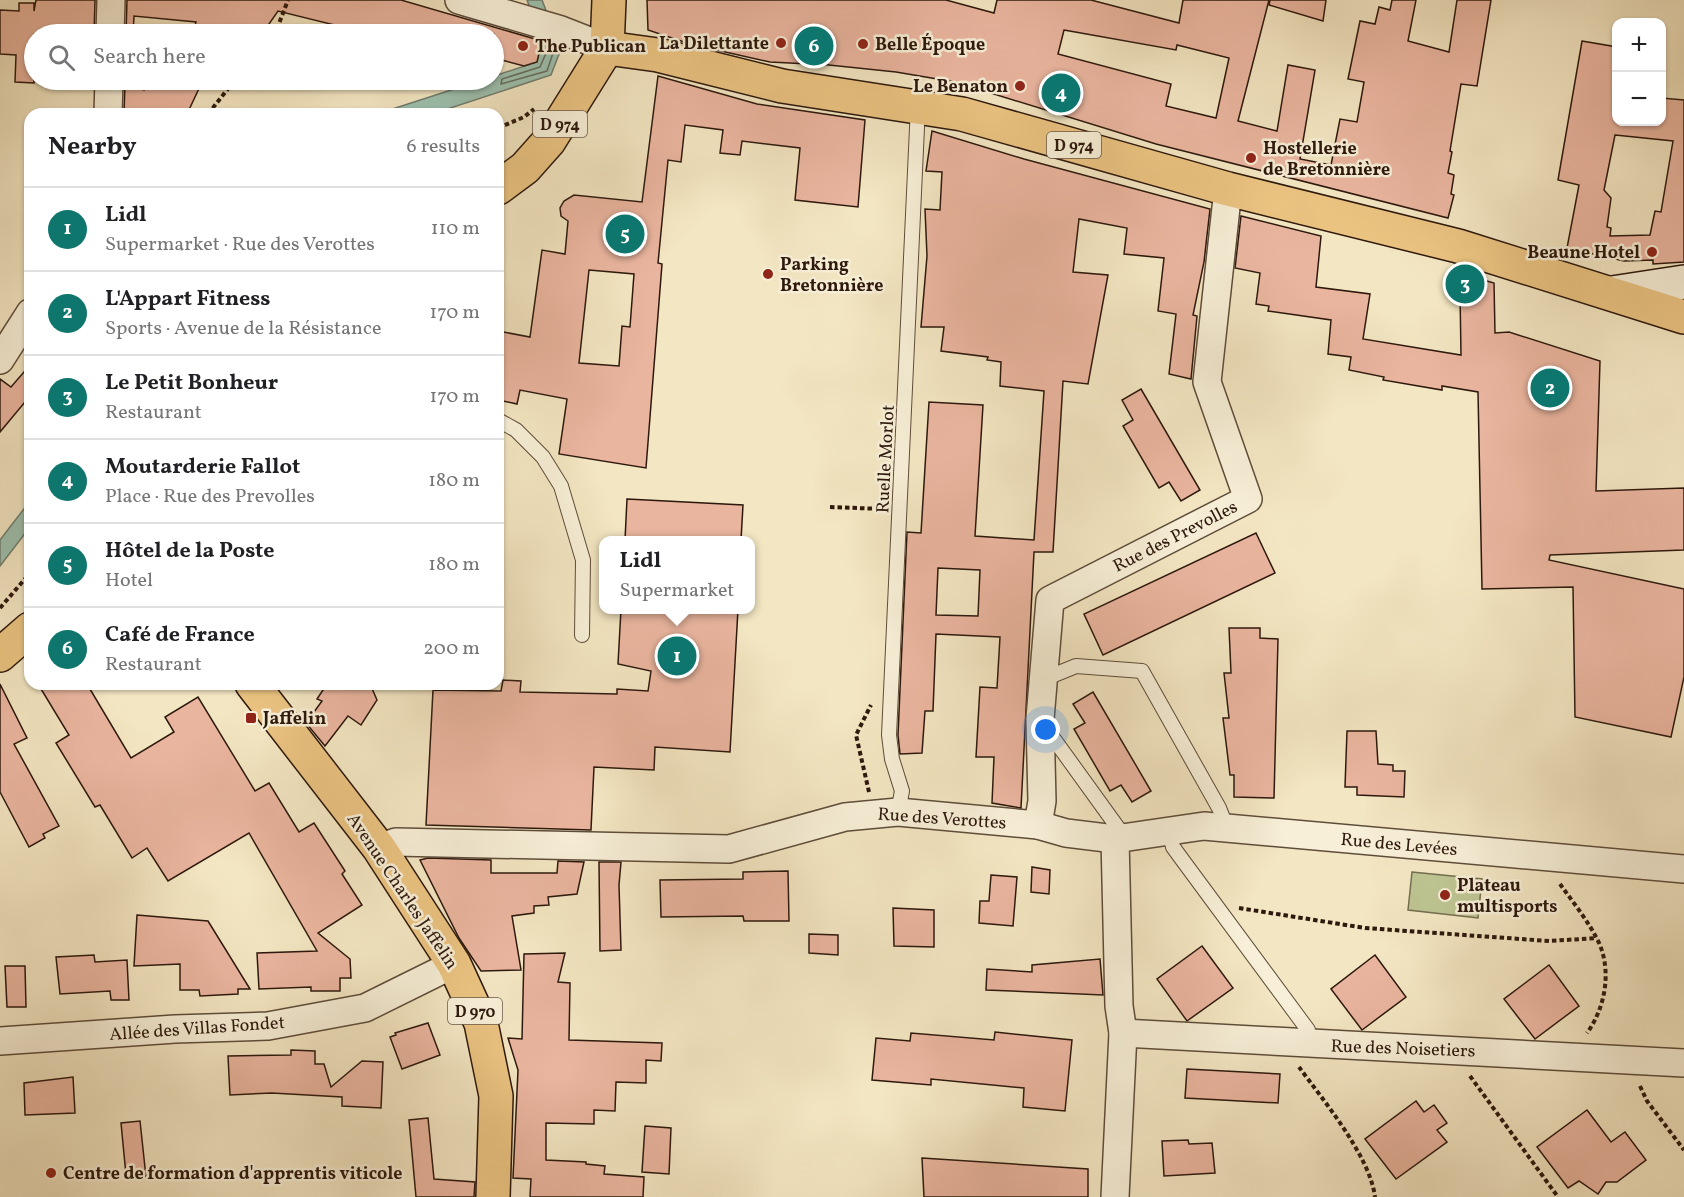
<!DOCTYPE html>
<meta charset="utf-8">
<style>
body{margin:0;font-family:Vollkorn,serif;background:#f2f2f2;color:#202124}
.controls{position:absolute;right:18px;top:18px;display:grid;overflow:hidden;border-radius:12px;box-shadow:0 2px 4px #0004}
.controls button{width:54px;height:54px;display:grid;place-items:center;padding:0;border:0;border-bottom:2px solid #e0e0e0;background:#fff;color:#202124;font:30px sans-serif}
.you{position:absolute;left:1046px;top:730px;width:21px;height:21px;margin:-15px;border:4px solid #fff;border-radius:50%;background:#1a73e8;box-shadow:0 0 0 9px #1a73e833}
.badge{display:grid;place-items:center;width:39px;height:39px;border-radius:50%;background:#0f766e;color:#fff;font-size:20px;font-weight:700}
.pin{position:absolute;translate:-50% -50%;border:3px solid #fff;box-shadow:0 2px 6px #0006}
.popup{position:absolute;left:599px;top:536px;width:156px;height:78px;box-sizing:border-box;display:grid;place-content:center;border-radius:12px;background:#fff;filter:drop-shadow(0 2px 4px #0005);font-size:20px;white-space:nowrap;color:#757577}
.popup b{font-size:22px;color:#202124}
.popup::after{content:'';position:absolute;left:50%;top:100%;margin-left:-12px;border:12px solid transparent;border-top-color:#fff}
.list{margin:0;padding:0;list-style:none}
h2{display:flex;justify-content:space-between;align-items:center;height:78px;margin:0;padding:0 24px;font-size:26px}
h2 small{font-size:20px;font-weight:400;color:#757577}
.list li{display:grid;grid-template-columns:39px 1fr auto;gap:18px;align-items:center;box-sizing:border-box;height:84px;padding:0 24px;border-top:2px solid #e0e0e0}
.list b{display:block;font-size:22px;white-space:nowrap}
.list p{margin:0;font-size:20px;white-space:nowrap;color:#757577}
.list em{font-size:20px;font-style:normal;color:#757577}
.icon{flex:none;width:33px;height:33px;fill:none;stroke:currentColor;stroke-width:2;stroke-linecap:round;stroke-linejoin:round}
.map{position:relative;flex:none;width:1684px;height:1197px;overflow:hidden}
.search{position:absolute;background:#fff;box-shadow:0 2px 4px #0004;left:24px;top:24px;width:480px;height:66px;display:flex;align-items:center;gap:15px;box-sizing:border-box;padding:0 21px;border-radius:33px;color:#757577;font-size:22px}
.panel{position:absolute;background:#fff;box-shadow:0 2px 4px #0004;left:24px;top:108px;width:480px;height:582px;border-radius:18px}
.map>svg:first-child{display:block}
.green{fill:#bdc492;stroke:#756e50;stroke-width:1.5}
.water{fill:#9cc0ae;stroke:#707d6e;stroke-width:1.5}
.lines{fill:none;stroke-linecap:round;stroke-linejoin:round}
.shore{stroke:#646c5e;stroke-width:1.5}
.building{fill:#eab59f;stroke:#2d180d;stroke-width:1.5;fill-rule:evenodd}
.lane-casing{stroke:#5e4c3a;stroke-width:16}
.street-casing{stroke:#5e4c3a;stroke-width:30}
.secondary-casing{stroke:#2d180d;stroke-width:36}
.primary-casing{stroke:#2d180d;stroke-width:36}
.path{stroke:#2d180d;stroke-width:4;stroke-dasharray:4.5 3;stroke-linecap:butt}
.lane{stroke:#f7efd7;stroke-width:14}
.street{stroke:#f7efd7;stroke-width:27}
.secondary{stroke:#f7efd7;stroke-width:33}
.primary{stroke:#eac381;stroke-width:33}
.poi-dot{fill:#8f2418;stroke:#f7efd7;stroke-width:2}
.labels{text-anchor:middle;stroke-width:5;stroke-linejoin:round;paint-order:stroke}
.shield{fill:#f7efd7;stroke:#6a584a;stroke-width:1.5}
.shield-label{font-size:16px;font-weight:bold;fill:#2d180d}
.poi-label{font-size:18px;font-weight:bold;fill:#2d180d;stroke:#f7efd7;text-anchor:start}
.street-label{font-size:18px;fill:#2d180d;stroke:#f7efd7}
</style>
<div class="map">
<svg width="1684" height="1197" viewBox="0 0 1684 1197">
<rect width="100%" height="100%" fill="#f3e6c2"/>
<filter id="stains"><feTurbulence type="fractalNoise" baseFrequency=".00333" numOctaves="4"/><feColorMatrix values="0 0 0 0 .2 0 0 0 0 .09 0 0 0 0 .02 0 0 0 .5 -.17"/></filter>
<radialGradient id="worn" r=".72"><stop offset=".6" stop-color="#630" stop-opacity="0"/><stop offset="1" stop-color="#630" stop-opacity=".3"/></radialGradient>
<!-- green -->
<polygon class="green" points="1412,872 1482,879 1478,918 1408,910"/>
<!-- water -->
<g class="water">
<polygon points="527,0 542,0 561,49 551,75 432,114 377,114 482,80 494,80 494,76 537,62 542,40"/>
<polygon points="30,501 30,527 0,566 0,540"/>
</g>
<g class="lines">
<!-- shore -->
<polygon class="shore" points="550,44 554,50 547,71 501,84 502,79 540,67"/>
</g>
<!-- building -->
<g class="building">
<polygon points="36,0 95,0 94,34 34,34 34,83 15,82 16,55 0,54 0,10 19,11 19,3 34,3 34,11"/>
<polygon points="127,0 401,0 542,41 537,62 524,66 494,58 494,34 371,34 278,11 262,34 193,34 196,22 134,16 133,34 126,34"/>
<path d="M 647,0 L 946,0 L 994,13 L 997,0 L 1091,0 L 1179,23 L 1183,0 L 1269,0 L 1238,121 L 1277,131 L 1288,65 L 1315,70 L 1300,159 L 1331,165 L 1340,119 L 1357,122 L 1364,82 L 1348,79 L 1360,21 L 1375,24 L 1379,7 L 1390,10 L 1392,0 L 1416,0 L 1408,41 L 1449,52 L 1457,0 L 1491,0 L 1477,86 L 1461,84 L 1450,151 L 1452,152 L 1448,173 L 1454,175 L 1451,194 L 1454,195 L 1448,218 L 1156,144 L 955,82 L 896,72 L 829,65 L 770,62 L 690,44 L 648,30 ZM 1064,30 L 1176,50 L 1177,45 L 1229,58 L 1216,118 L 1166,106 L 1171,84 L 1058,54 Z"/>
<polygon points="1270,0 1326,0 1323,21 1269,5"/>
<path d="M 1582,41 L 1617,47 L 1617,122 L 1662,122 L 1662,98 L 1684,100 L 1684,262 L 1653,264 L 1653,260 L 1624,261 L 1567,248 L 1579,185 L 1558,180 ZM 1615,135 L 1673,141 L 1661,212 L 1655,211 L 1650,235 L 1610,236 L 1611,228 L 1607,227 L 1611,198 L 1604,190 Z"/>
<path d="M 658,76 L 757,104 L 865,120 L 858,207 L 795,200 L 800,148 L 742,141 L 740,155 L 720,153 L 723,130 L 685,125 L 681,162 L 668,160 L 658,263 L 662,264 L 646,468 L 559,454 L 567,399 L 520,390 L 517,404 L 498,400 L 498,331 L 530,337 L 542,250 L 565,254 L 568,221 L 561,216 L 560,208 L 564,201 L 574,195 L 642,202 ZM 589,270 L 634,274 L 630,327 L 622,326 L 619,366 L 579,363 Z"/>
<polygon points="145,80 203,80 187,114 124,114 125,83 144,90"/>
<path d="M 932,131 L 1024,159 L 1210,209 L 1204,262 L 1193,315 L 1197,316 L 1191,379 L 1169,374 L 1176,314 L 1158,311 L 1164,258 L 1124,254 L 1127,228 L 1079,219 L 1073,272 L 1108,275 L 1088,384 L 1063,381 L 1053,552 L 1034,552 L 1021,808 L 992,803 L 994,757 L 976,757 L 980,687 L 997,688 L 1000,637 L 936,634 L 933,711 L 925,711 L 922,753 L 900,754 L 898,735 L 907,532 L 921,533 L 929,402 L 983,405 L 975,536 L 1034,540 L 1044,391 L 1000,386 L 1001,362 L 987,360 L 988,357 L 941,351 L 944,327 L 921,327 L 927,256 L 925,209 L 940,210 L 942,172 L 926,171 ZM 938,568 L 980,570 L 978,616 L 936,615 Z"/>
<polygon points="1241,216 1321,236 1316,287 1370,294 1363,339 1461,355 1460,292 1455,290 1459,273 1494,283 1495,333 1509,332 1600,361 1596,491 1684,488 1684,550 1550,555 1549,560 1684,589 1684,677 1671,737 1575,717 1573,587 1482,589 1478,392 1442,386 1442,390 1383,380 1384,377 1349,370 1351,357 1328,354 1331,320 1268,311 1269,306 1256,304 1260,273 1235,268"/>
<polygon points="30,365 30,396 0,432 0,379 11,387"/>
<polygon points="1141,389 1200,490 1181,501 1169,482 1159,488 1123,426 1133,420 1122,400"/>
<polygon points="627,499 743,505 741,540 625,540"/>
<polygon points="1256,533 1275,573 1103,655 1084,614"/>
<polygon points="621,609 738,609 730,752 655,747 654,770 594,767 591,830 426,825 433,690 501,691 503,680 521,681 520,692 617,694 617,689 648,691 651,671 618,664"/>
<polygon points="1229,628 1260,628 1260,638 1278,639 1274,798 1234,797 1234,775 1230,775 1223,718 1229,718 1224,673 1231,673"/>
<polygon points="0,684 27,738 14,744 59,826 43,834 45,838 29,847 0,792"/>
<polygon points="38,684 87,684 131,758 174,732 165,717 198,697 255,791 269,783 299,832 314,823 345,871 342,874 362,905 318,933 350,959 351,978 340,978 340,991 311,991 311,987 259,989 257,953 317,951 249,833 168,881 147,848 132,858 100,805 95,807 56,743 69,735"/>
<polygon points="327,684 370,684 377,700 361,725 348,716 325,746 306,723 322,701 317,699"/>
<polygon points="1093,692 1151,791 1132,802 1121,785 1110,791 1074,729 1085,723 1073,704"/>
<polygon points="1347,731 1376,731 1378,764 1393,765 1393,771 1405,771 1404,797 1357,795 1357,787 1345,787"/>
<polygon points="428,858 491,860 491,873 557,873 558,861 584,862 577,894 548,897 549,905 534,906 534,913 512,916 521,970 481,971 459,938 420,860"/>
<polygon points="599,862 621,862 619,885 621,950 600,951"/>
<polygon points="1032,867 1050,870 1049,894 1031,892"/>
<polygon points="788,871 789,921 744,921 743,916 661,917 660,880 743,879 743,872"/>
<polygon points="991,875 1017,877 1013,926 979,923 980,901 989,901"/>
<polygon points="893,908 934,910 934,947 894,946"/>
<polygon points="137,915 208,921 250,989 238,989 238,994 200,996 199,990 180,990 180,964 134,966"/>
<polygon points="809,934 838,935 838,955 809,953"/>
<polygon points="1202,946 1233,988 1187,1021 1157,979"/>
<polygon points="565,953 558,982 570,983 569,1040 662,1043 661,1061 646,1060 646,1083 616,1082 615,1111 594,1110 594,1124 546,1123 546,1160 586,1162 586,1164 605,1166 604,1174 644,1177 643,1197 530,1197 531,1179 513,1178 518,1070 508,1038 522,1039 524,954"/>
<polygon points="94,955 95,962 127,960 129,1000 111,1000 110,991 60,994 56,957"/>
<polygon points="1375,955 1406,997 1362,1030 1331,989"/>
<polygon points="1100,959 1103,995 986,990 987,969 1032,972 1032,965"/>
<polygon points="1549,965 1579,1006 1535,1039 1504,999"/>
<polygon points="5,966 25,966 26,1007 7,1007"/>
<polygon points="428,1023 440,1055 402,1069 390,1037 396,1035 395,1033"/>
<polygon points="995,1032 1072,1040 1065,1111 1023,1107 1024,1088 931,1079 931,1085 872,1080 876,1038 910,1041 911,1033 994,1040"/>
<polygon points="291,1050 315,1051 315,1064 324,1064 331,1087 362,1061 383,1062 381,1108 342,1106 342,1097 272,1093 230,1095 228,1056 291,1055"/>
<polygon points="1187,1069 1280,1074 1278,1103 1185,1098"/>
<polygon points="73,1077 75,1113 25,1115 24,1083"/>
<polygon points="1416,1101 1424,1112 1434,1105 1447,1123 1437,1130 1447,1142 1396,1179 1365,1139"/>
<polygon points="1587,1110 1611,1142 1625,1132 1646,1160 1617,1182 1606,1182 1598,1194 1579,1181 1568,1188 1537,1147"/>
<polygon points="428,1118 434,1179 475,1182 474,1197 416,1197 409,1120"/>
<polygon points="140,1121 146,1177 126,1175 121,1123"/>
<polygon points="645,1126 671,1128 669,1174 642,1172"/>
<polygon points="1188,1140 1189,1144 1212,1143 1215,1173 1164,1176 1162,1141"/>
<polygon points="922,1158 1088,1169 1088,1197 924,1197"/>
</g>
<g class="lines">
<!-- lane casing -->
<g class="lane-casing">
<g id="lane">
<polyline points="498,420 516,430 543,457 561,486 583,560 582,635"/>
<polyline points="1044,679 1076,666 1142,671 1219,808 1227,828"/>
<polyline points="1043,724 1126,839"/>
<polyline points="898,812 902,791 892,759 889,735 918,106"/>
<polyline points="1170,833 1173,847 1181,858 1308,1030 1309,1045"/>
</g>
</g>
<!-- street casing -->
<g class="street-casing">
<g id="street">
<polyline points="459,0 561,30 607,48"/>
<polyline points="110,34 111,0"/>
<polyline points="108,114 109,80"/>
<polyline points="0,360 30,313"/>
<polyline points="1038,825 1042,801 1040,719 1050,600 1248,499 1207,382 1228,189"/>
<polyline points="1115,839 1119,1006 1123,1033 1115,1197"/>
<polyline points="379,848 396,842 729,849 845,817 898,812 1038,825 1066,833 1115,839 1204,826 1684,869"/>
<polyline points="1123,1033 1684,1063"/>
<polyline points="0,1041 175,1029 268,1026 365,1008 454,964"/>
</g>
</g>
<!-- secondary casing -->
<g class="secondary-casing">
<polyline id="secondary" points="1612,293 1684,282"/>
</g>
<!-- primary casing -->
<g class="primary-casing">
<g id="primary">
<polyline points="607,48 658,55 782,86 962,114 1228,189 1458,246 1684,317"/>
<polyline points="498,188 525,168 549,141 607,48 609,0"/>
<polyline points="0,655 30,629"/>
<polyline points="252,684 379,848 454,964 481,1023 496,1096 493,1197"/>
</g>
</g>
<!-- path -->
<g class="path">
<polyline points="271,34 278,26 288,0"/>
<polyline points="208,114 235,80"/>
<polyline points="498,128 524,117 534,109"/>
<polyline points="830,507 883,509"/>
<polyline points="0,608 30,573"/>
<polyline points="869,792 856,735 871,705"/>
<path d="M 1560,884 C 1572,901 1586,918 1596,937 C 1613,967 1606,1007 1587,1033"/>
<polyline points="1239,908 1365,928 1549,941 1597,938"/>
<path d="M 1299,1067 C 1323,1100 1370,1156 1375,1197"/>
<polyline points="1470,1076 1558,1197"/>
<polyline points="1640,1086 1647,1101 1684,1150"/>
</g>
<!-- lane -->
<use href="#lane" class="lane"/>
<!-- street -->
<use href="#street" class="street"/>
<!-- secondary -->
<use href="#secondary" class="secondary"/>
<!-- primary -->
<use href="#primary" class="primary"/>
</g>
<!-- markers -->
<g class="poi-dot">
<circle cx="781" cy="43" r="6"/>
<circle cx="863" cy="44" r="6"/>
<circle cx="523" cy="46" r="6"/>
<circle cx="1020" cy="86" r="6"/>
<circle cx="1251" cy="158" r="6"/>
<circle cx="1652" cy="252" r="6"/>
<circle cx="768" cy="274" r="6"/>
<rect x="245" y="712" width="12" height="12" rx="3"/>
<circle cx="1445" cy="895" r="6"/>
<circle cx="51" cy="1173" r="6"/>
</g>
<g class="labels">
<!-- shield labels -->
<g class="shield">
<rect x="533" y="111" width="54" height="26" rx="4.5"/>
<rect x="1047" y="132" width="54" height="26" rx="4.5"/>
<rect x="448" y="998" width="54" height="26" rx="4.5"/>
</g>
<g class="shield-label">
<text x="560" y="130">D 974</text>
<text x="1074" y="151">D 974</text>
<text x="475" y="1017">D 970</text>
</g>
<!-- poi labels -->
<g class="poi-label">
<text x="769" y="49" text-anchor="end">La Dilettante</text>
<text x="875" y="50">Belle Époque</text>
<text x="535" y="52">The Publican</text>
<text x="1008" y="92" text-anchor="end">Le Benaton</text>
<text x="1263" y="154">Hostellerie<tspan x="1263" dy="21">de Bretonnière</tspan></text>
<text x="1640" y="258" text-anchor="end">Beaune Hotel</text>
<text x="780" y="270">Parking<tspan x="780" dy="21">Bretonnière</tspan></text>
<text x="263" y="724">Jaffelin</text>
<text x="1457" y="891">Plateau<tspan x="1457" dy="21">multisports</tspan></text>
<text x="63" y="1179">Centre de formation d'apprentis viticole</text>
</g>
<!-- street labels -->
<g class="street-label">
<text transform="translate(885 459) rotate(-87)" y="6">Ruelle Morlot</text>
<text transform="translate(1175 536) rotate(-27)" y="6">Rue des Prevolles</text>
<text transform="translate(942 818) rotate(4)" y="6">Rue des Verottes</text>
<text transform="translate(1399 844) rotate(5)" y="6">Rue des Levées</text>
<text transform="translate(403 891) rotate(56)" y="6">Avenue Charles Jaffelin</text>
<text transform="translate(197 1028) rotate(-4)" y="6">Allée des Villas Fondet</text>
<text transform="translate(1403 1048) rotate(2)" y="6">Rue des Noisetiers</text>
</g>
</g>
<rect width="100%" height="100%" filter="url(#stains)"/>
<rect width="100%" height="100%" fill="url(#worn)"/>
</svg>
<div class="controls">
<button>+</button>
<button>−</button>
</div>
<div class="you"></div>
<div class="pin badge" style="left:677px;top:656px">1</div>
<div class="popup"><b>Lidl</b>Supermarket</div>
<div class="pin badge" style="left:1550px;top:388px">2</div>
<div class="pin badge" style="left:1465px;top:284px">3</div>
<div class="pin badge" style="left:1061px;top:93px">4</div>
<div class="pin badge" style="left:625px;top:234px">5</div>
<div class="pin badge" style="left:814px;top:46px">6</div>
<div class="search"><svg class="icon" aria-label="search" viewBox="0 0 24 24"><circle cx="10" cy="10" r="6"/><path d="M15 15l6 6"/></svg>Search here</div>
<section class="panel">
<h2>Nearby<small>6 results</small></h2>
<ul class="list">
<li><span class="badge">1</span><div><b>Lidl</b><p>Supermarket · Rue des Verottes</p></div><em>110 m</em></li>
<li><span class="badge">2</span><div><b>L'Appart Fitness</b><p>Sports · Avenue de la Résistance</p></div><em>170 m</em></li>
<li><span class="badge">3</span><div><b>Le Petit Bonheur</b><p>Restaurant</p></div><em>170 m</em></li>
<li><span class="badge">4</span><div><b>Moutarderie Fallot</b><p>Place · Rue des Prevolles</p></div><em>180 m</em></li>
<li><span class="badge">5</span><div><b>Hôtel de la Poste</b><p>Hotel</p></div><em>180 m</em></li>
<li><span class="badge">6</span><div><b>Café de France</b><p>Restaurant</p></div><em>200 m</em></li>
</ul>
</section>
</div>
